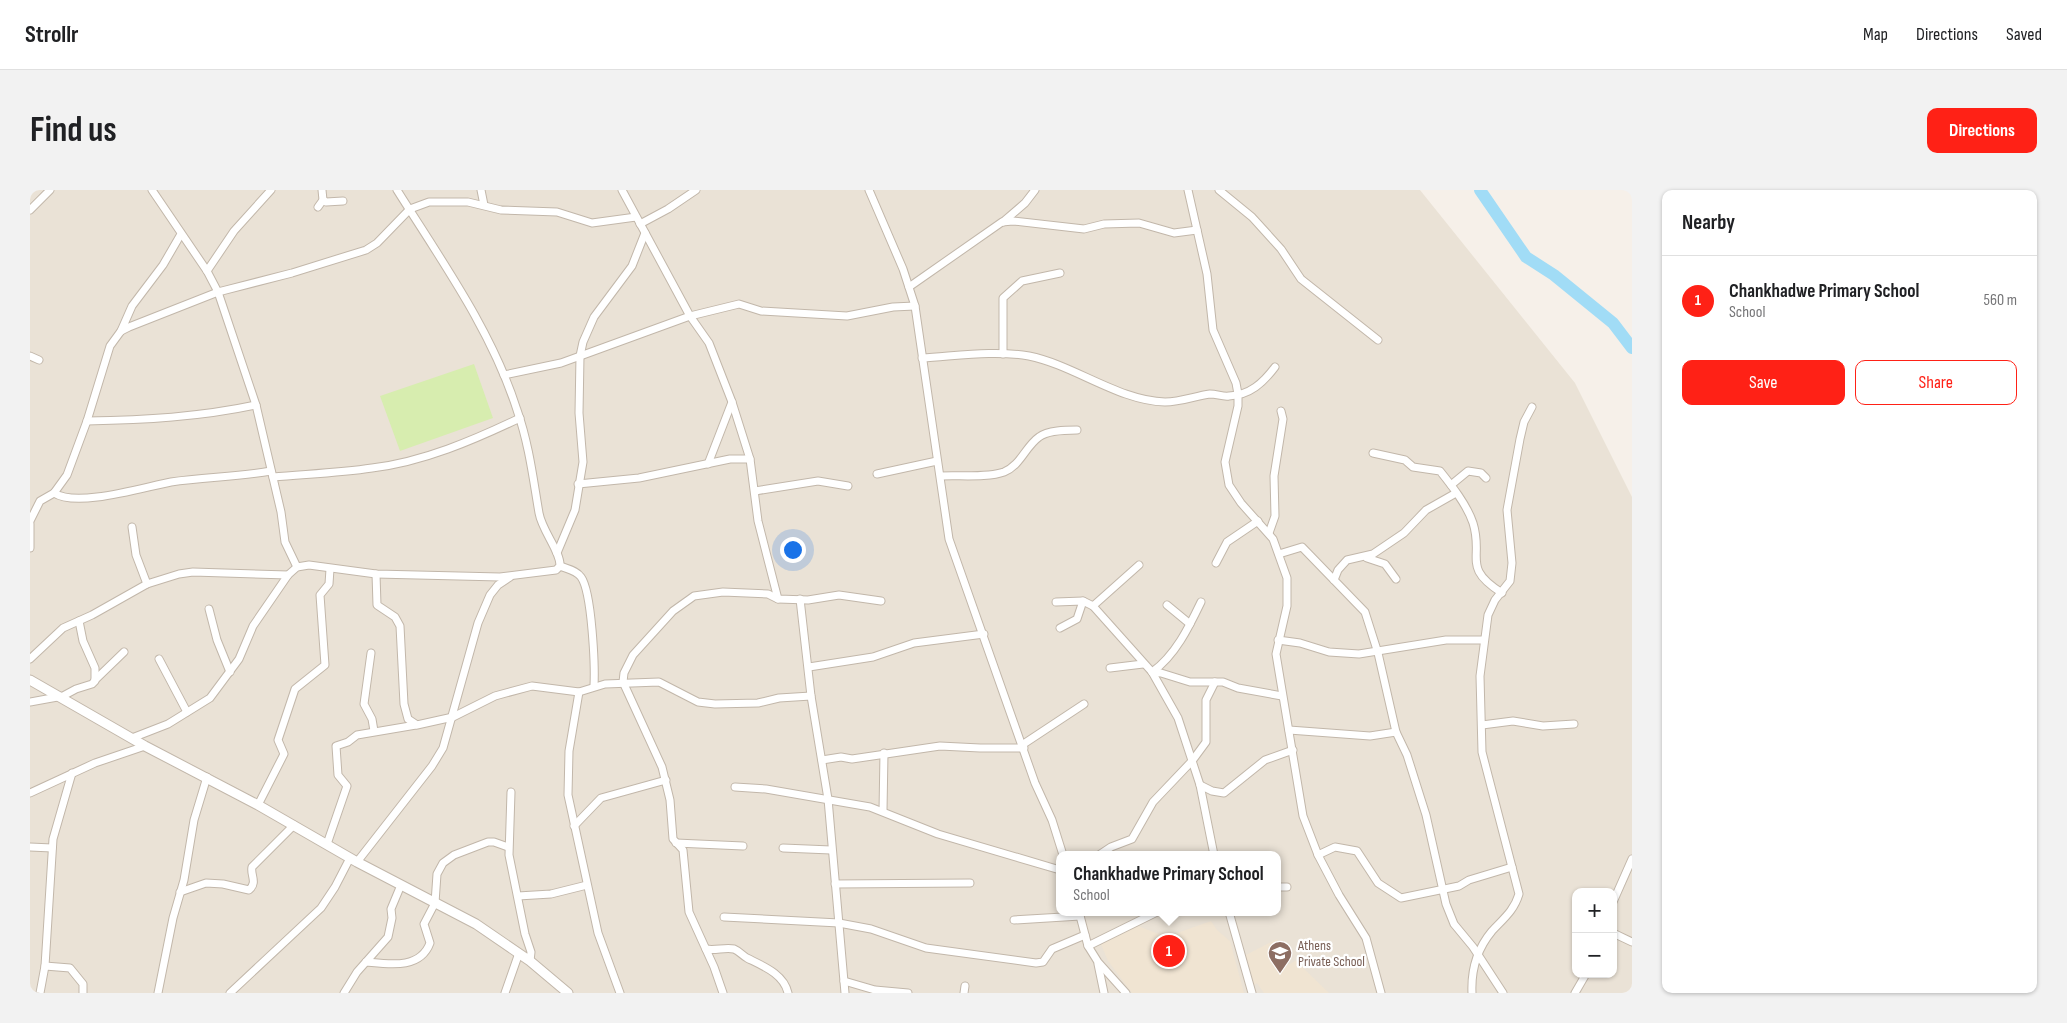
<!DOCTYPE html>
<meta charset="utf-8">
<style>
body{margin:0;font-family:"Sofia Sans Condensed",sans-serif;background:#f2f2f2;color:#202124}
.controls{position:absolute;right:15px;bottom:15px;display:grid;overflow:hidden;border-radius:10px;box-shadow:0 1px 4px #0004}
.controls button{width:45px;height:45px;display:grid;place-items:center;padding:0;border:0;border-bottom:1px solid #e0e0e0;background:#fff;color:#202124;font:25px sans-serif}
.you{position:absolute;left:762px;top:359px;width:18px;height:18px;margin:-12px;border:4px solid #fff;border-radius:50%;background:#1a73e8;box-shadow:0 0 0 8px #1a73e833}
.badge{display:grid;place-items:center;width:32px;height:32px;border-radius:50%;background:#ff2116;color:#fff;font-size:16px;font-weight:700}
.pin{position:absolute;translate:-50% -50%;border:2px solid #fff;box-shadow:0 1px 5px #0006}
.popup{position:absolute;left:1026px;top:661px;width:225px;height:65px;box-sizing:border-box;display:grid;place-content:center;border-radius:10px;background:#fff;filter:drop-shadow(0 1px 4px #0005);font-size:16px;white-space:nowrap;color:#757577}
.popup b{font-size:19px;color:#202124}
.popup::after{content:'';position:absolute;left:50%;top:100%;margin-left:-10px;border:10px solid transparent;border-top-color:#fff}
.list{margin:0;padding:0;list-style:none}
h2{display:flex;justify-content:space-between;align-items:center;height:65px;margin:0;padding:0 20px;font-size:21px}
h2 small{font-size:16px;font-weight:400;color:#757577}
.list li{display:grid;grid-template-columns:32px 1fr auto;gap:15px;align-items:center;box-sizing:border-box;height:90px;padding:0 20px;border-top:1px solid #e0e0e0}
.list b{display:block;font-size:19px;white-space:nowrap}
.list p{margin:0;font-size:16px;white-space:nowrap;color:#757577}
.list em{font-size:16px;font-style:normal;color:#757577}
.actions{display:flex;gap:10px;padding:15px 20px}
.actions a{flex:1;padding:11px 0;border:1px solid #ff2116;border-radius:10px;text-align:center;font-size:18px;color:#ff2116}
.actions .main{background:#ff2116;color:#fff}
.map{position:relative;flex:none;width:1602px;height:803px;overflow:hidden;border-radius:10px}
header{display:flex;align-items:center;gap:30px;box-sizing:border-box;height:70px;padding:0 25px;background:#fff;border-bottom:1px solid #e0e0e0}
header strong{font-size:24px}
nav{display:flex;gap:28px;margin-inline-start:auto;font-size:18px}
.intro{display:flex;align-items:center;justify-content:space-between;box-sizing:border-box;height:120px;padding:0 30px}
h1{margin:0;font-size:35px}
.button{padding:12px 22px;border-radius:10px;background:#ff2116;color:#fff;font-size:18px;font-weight:700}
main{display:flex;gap:30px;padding:0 30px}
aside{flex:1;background:#fff;border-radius:10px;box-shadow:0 1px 4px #0004}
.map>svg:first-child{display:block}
.residential{fill:#eae2d6;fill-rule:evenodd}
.education{fill:#f0e4d2}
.pitch{fill:#d7edaf}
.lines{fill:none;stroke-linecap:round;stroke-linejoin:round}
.river{stroke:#a1dcf6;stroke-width:12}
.minor-casing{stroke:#c2b7aa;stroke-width:9}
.tertiary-casing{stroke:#c2b7aa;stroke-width:11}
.minor{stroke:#fff;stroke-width:7}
.tertiary{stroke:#fff;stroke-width:9}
.labels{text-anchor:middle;stroke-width:4.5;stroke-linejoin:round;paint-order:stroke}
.education-label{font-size:14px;fill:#785e54;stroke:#fff;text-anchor:start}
</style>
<header>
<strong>Strollr</strong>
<nav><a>Map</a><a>Directions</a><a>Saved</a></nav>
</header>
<div class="intro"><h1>Find us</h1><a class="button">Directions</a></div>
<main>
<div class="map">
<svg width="1602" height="803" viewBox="0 0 1602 803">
<rect width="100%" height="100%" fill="#f6f0e9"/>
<!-- residential -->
<path class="residential" d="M 0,0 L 1390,0 L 1545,193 L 1602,307 L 1602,803 L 0,803 ZM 1030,665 L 1248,665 L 1248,722 L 1030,722 ZM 1546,702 L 1583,702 L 1583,784 L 1546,784 Z"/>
<!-- education -->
<g class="education">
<polygon points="1181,731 1187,740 1200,751 1214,803 1102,803 1078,771 1070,752 1108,736 1136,747"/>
<polygon points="1247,749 1258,775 1267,770 1271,776 1299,803 1234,803 1227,793 1224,795 1216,765"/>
</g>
<!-- pitch -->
<polygon class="pitch" points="444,174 463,228 370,261 350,206"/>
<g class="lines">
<!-- river -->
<polyline class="river" points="1450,0 1496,67 1524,85 1583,133 1602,158"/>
<!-- minor casing -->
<g class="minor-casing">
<g id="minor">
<polyline points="122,0 177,81 188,102 226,215 251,322 255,352 267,377"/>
<polyline points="451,0 454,15"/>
<polyline points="592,0 660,126 679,153 702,212 720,269 728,331 748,409"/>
<polyline points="839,0 873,79 885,116 919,349 1005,593 1022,630 1033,665"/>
<polyline points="1158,0 1177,84 1183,140 1206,193 1208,204 1208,216 1195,272 1199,295 1211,313 1243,349 1257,388 1257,416 1246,464 1273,626 1288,665 1309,705 1336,748 1351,803"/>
<polyline points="1189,0 1222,27 1251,59 1271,89 1348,150"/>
<polyline points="293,10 296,12 313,11"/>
<polyline points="288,17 293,10 292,0"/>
<polyline points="0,20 20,0"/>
<polyline points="973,32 995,13 1005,0"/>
<polyline points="610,34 638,19 666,0"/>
<polyline points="177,81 204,41 241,0"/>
<polyline points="879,97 972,32 983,31 1054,39 1074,34 1109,33 1144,43 1167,40"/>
<polyline points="91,141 102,116 133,75 151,44"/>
<polyline points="973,164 973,108 992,91 1030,83"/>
<polyline points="0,166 9,170"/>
<path d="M 892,168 C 927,166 964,160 999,166 C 1044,175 1089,211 1135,212 C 1151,212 1165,206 1180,204 C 1187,204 1193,207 1199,206 C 1220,205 1233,193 1245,177"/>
<polyline points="474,185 531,173 660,126 709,114 731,121 817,126 863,117 885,116"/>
<path d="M 57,231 C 114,230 170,227 226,215"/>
<path d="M 1343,263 L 1375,270 L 1383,277 L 1410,281 C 1422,296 1437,315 1443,333 C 1454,368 1431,377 1472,403"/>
<polyline points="678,274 702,212"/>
<polyline points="847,284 907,271"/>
<path d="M 911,286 C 929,285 958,288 974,282 C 991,275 995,257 1009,247 C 1018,240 1036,240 1047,240"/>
<path d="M 243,287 C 276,284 309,283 342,278 C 393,272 444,250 490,228"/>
<polyline points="548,294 609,288 700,269 720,269"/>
<polyline points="1421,295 1438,281 1451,283 1456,288"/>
<polyline points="725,301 788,291 818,296"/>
<path d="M 24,303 C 47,318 114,297 141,292 C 174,287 208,287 241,281"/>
<polyline points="0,331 10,311 24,303 37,285 57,231 80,156 91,141 99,137 188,102 262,83 336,60 347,53 380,19 399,12 438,12 471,20 527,22 562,33 606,27"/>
<polyline points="0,334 0,358"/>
<polyline points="102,337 106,365 117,394"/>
<polyline points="1239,343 1245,326 1244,286 1253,229 1251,221"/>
<polyline points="527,363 545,320 553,272 549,223 550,166 553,152 564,127 602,76 615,43"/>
<polyline points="1249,364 1272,357 1335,422 1348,463 1366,542 1377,565 1396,625 1416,714 1424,734 1443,757 1473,803"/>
<polyline points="1337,368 1355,374 1366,389"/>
<polyline points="1186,373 1197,352 1228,331"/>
<path d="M 530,376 C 537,379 546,380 551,387 C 562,402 565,476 564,496"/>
<polyline points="346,384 347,415 365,427 370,436 374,514 378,529 387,535 423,527 465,506 502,496 549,502 575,494 629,492 668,512 685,514 728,513 749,508 781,506"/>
<polyline points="1304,390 1308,380 1317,370 1343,364 1374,343 1396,320 1426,303"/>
<polyline points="770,409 781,506 798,609 815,803"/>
<polyline points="1026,412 1053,411 1063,416 1109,375"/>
<polyline points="1137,415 1160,434"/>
<polyline points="1063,416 1122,482 1148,528 1170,595 1184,665"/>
<polyline points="179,419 187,450 200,482"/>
<polyline points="1030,438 1047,429 1053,411"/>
<polyline points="1248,450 1270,453 1299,462 1329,464 1416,450 1454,450"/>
<polyline points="341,463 334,514 342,529 344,541"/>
<polyline points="0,469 33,438 62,425 117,394 149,384 163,382 258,385"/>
<polyline points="129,469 157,522"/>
<polyline points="779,477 843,467 884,453 954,444"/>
<polyline points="1080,478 1113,474"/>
<polyline points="1122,482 1131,483 1160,492 1193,492 1208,498 1252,506"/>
<path d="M 1122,482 C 1145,466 1159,437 1171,412"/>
<polyline points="65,490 94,462"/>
<polyline points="549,502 539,561 538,605 568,743 590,803"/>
<polyline points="0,512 33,506 46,499 62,494 65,491 65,478 53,451 49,431"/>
<polyline points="1452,535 1483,531 1513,536 1544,534"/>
<polyline points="1259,540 1340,546 1366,542"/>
<path d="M 102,548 L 138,534 L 180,508 L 209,469 L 223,436 L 258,385 L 267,377 L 279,375 L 346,384 L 470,387 L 526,380 L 530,376 C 531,362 512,341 509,323 C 503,288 499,254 487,220 C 462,141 411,70 367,0"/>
<polyline points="992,555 1054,514"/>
<polyline points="792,570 811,567 822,569 910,556 950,558 994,558"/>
<polyline points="1170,595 1182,601 1194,603 1235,570 1263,560"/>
<polyline points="705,597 736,599 840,617 908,644 1030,680"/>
<polyline points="481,602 479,665 495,744 501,762 500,771"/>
<polyline points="0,603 65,573 115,556"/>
<polyline points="228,615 254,564 248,550 265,499 295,475 290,405 299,394 300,379"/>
<polyline points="853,621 854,563"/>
<polyline points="544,636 571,608 636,590"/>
<polyline points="646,653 713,656"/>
<polyline points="297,654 317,596 308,585 306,556 318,552 327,545 386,535"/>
<polyline points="0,657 22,658"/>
<polyline points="753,658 801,660"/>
<polyline points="1069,665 1081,657 1102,649 1123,612 1162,571 1176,552 1176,510 1185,492"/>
<polyline points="1288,665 1305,657 1327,661 1348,693 1371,708 1429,696 1439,690 1482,677"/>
<polyline points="327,672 402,576 413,558 448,433 460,405 468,395 480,387"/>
<polyline points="805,694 940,693"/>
<polyline points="1248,697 1257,697"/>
<path d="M 150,702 L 176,693 L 193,694 L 219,700 C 228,692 220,685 222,677 L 264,635"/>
<polyline points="488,706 521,704 557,695"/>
<polyline points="1583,712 1602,669"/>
<polyline points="1049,722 1058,756 1068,772 1096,803"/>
<polyline points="1199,722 1222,803"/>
<polyline points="694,727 809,733 841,739 896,758 1006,773 1013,772 1022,759 1055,745"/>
<polyline points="984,730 1050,726"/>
<polyline points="1583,743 1602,752"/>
<polyline points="1058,756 1127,722"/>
<path d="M 676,759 C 685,761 695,757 704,759 C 709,761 712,765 717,768 C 733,776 754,784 758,803"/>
<path d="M 336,772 C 358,774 390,780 400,753 L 394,734 L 405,713 L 407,684 L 413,673 L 424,665 L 458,652 L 464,652 L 478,657"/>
<polyline points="1068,774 1074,803"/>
<polyline points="15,776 40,778 53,794 53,803"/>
<polyline points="814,791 845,800 878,803"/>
<polyline points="10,803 15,776 23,649 42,583"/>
<polyline points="128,803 143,728 154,690 164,630 177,587"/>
<polyline points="200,803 291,718 305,697 320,668"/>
<polyline points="314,803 327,782 358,747 362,728 361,719 371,695"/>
<polyline points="475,803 489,763"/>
<polyline points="693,803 684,777 659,722 653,660 643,649 640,610 632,577 593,492 594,483 603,465 643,421 664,406 693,402 738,404 748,409 778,410 809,405 851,411"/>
<polyline points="934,803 935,796"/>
<path d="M 1442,803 C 1441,781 1447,759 1462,741 C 1473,729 1484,721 1489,704 L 1452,562 L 1450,486 L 1458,425 L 1465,410 L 1480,391 L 1482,373 L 1477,320 L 1490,249 L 1494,232 L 1502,217"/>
<polyline points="1545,803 1556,784"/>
</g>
</g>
<!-- tertiary casing -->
<g class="tertiary-casing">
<polyline id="tertiary" points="0,490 115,556 228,615 327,672 446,734 500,771 538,803"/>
</g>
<!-- minor -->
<use href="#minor" class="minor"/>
<!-- tertiary -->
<use href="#tertiary" class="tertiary"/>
</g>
<!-- icons -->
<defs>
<g id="school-pin" transform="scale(1.25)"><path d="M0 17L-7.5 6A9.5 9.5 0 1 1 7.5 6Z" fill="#8d6e63" stroke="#fff"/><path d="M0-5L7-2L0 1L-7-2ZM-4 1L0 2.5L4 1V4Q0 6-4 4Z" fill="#fff"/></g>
</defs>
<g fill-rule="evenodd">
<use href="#school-pin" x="1250" y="763"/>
</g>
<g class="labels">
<!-- education labels -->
<g class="education-label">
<text x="1268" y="760">Athens<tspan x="1268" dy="16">Private School</tspan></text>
</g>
</g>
</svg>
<div class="controls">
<button>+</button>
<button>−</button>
</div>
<div class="you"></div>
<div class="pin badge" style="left:1139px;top:761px">1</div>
<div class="popup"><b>Chankhadwe Primary School</b>School</div>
</div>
<aside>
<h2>Nearby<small></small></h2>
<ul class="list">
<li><span class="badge">1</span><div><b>Chankhadwe Primary School</b><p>School</p></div><em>560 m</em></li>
</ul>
<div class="actions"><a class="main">Save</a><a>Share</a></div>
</aside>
</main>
